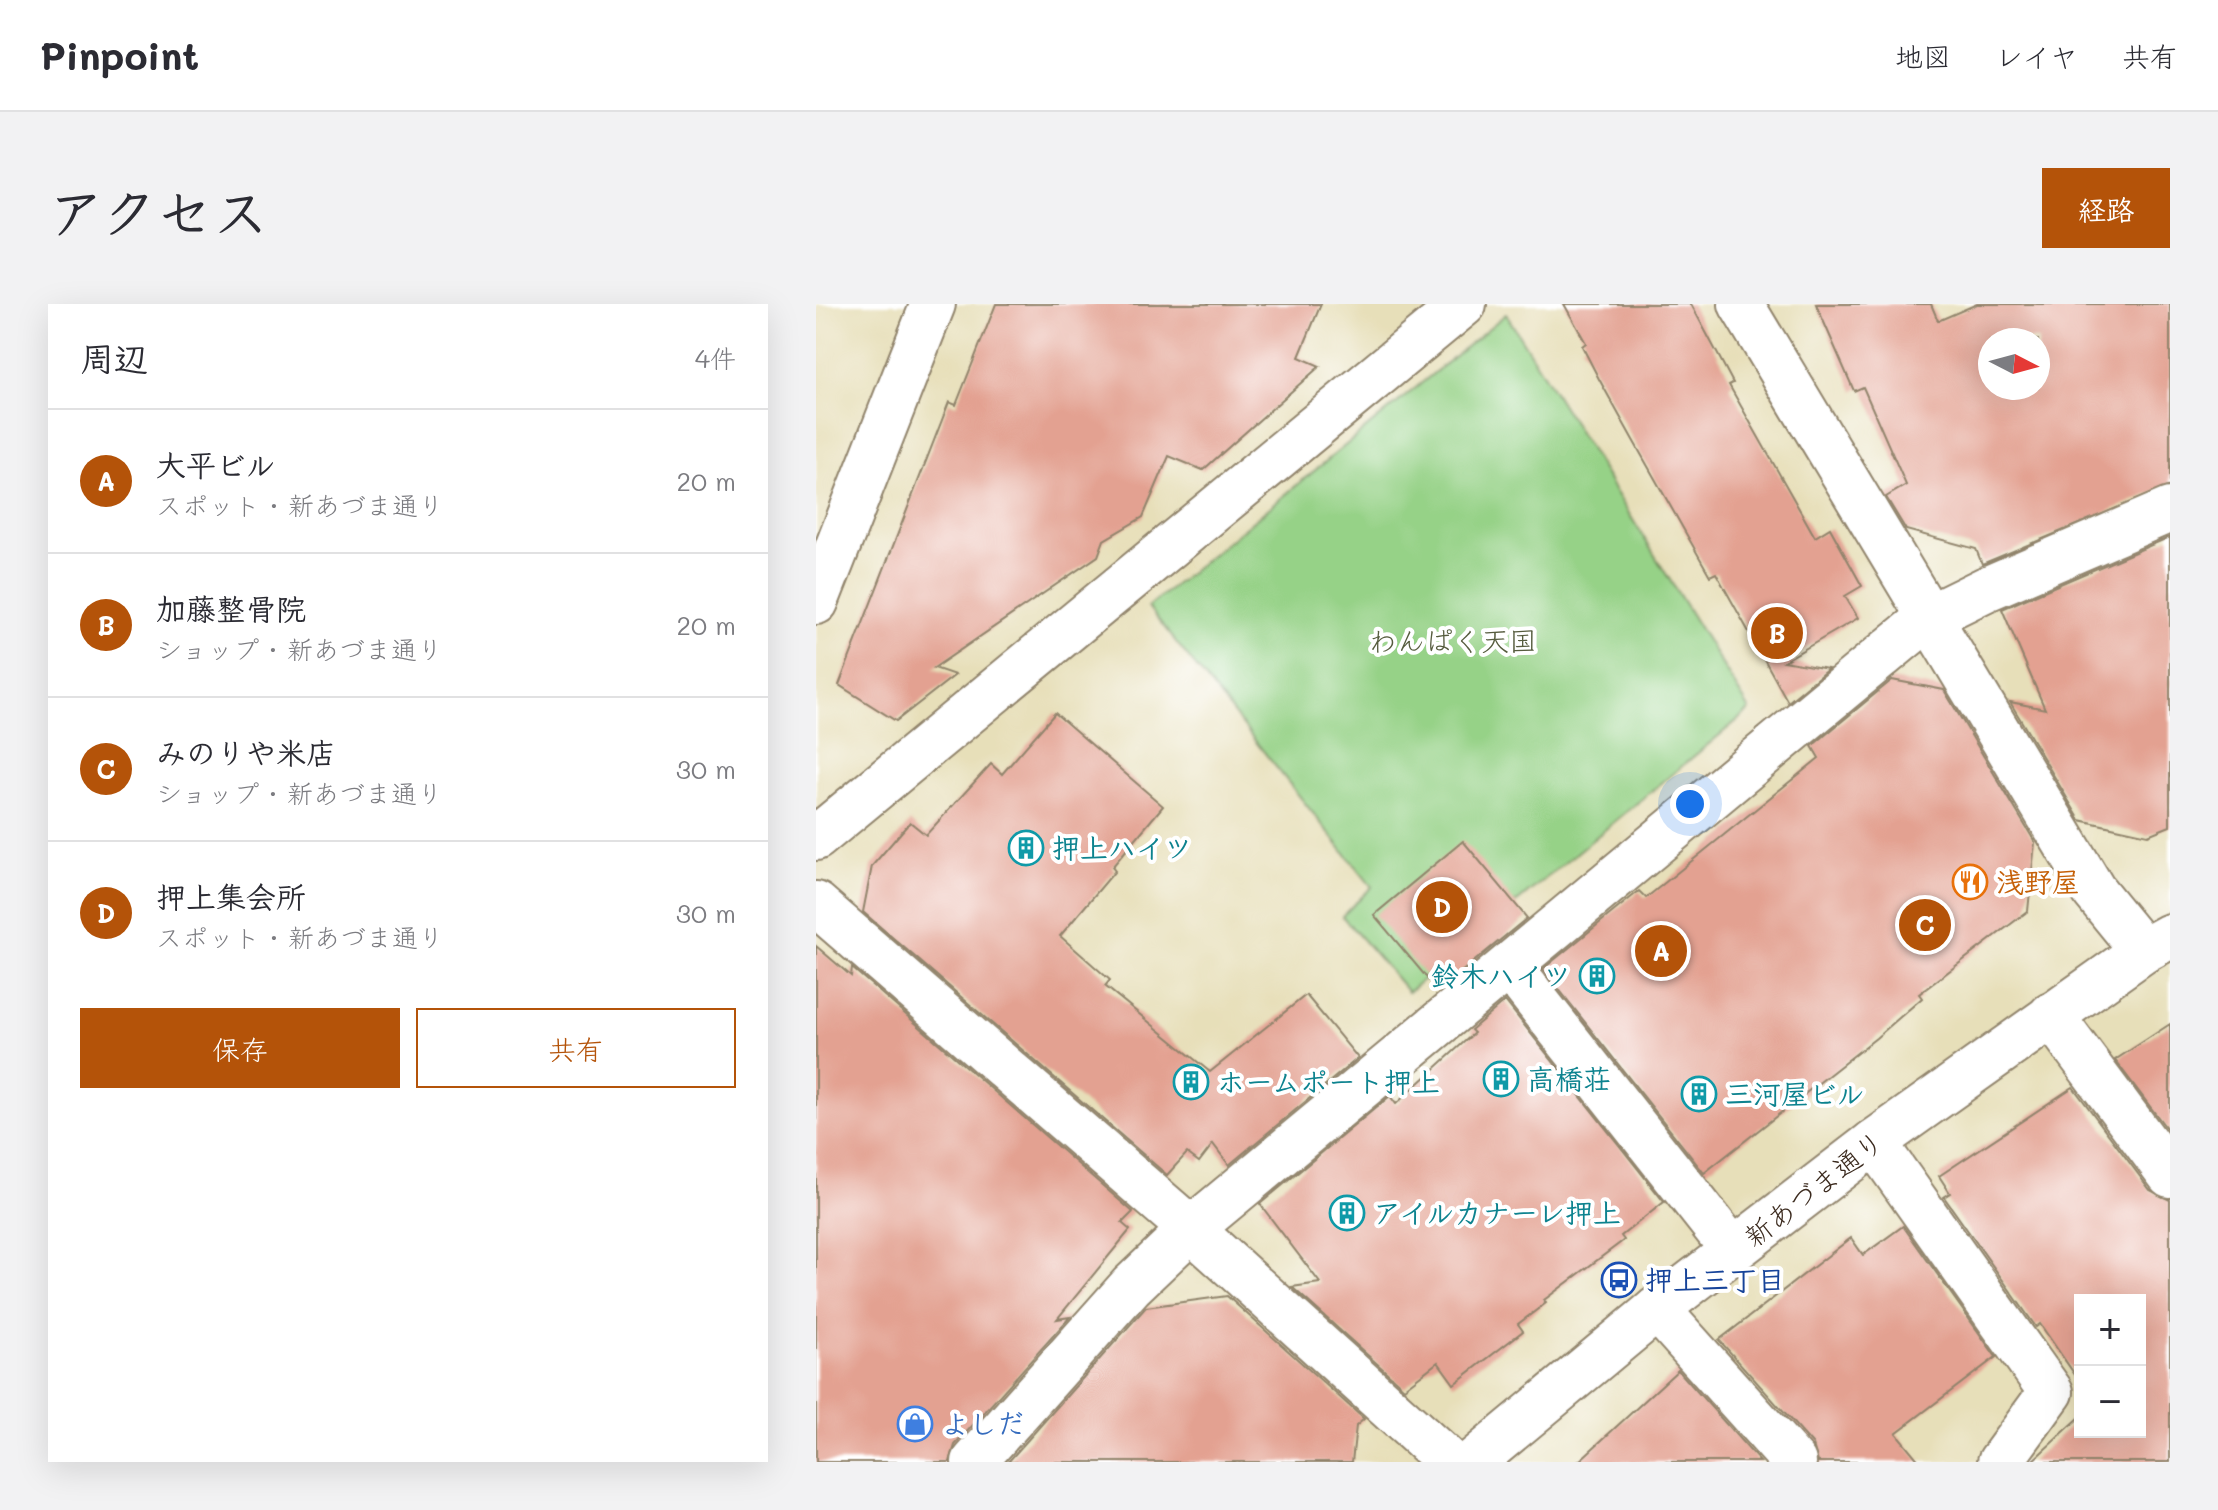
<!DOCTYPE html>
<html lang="ja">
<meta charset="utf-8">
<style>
body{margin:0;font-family:Mali,"Klee One",sans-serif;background:#f2f2f3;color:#2b2b33}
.controls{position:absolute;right:24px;bottom:24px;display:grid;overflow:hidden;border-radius:0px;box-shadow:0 8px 32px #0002}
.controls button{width:72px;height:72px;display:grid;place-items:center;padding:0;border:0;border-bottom:2px solid #e1e1e2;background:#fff;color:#2b2b33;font:40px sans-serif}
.compass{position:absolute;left:1162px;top:24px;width:72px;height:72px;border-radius:50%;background:#fff;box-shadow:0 8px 32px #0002;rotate:96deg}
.you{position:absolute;left:874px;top:500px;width:28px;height:28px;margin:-20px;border:6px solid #fff;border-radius:50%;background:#1a73e8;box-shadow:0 0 0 12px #1a73e833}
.badge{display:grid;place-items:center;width:52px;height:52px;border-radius:50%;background:#b45309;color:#fff;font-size:26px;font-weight:700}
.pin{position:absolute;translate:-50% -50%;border:4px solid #fff;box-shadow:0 2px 8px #0006}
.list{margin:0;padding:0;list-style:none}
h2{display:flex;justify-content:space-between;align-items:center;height:104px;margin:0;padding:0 32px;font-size:34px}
h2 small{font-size:26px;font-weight:400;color:#7c7c81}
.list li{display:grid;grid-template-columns:52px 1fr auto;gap:24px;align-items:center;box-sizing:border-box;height:144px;padding:0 32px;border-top:2px solid #e1e1e2}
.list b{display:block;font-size:30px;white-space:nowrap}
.list p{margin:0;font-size:26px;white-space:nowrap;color:#7c7c81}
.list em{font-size:26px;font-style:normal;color:#7c7c81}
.actions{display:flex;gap:16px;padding:24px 32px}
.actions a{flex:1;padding:18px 0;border:2px solid #b45309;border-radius:0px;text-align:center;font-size:28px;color:#b45309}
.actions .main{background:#b45309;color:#fff}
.map{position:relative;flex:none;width:1354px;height:1158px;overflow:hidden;border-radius:0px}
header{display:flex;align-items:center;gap:48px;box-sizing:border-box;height:112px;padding:0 40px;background:#fff;border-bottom:2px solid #e1e1e2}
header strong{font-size:38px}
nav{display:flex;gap:44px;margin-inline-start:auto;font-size:28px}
.intro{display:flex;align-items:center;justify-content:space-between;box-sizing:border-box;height:192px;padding:0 48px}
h1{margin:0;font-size:56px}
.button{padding:20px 36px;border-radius:0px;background:#b45309;color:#fff;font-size:28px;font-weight:700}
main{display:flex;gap:48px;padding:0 48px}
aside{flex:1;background:#fff;border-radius:0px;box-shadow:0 8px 32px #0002}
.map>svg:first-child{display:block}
.green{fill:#96d287;stroke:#687e52;stroke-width:2}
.building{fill:#e3a191;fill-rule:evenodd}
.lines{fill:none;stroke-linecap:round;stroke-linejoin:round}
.minor-casing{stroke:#91846c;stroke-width:48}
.minor{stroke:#fff;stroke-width:44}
.labels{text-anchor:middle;stroke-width:8;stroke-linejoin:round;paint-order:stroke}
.park-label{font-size:28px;fill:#565c3e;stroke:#fff}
.culture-label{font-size:28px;font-weight:bold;fill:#0d838f;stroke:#fff;text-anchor:start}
.food-label{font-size:28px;font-weight:bold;fill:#c56008;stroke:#fff;text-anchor:start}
.street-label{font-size:28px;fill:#3b2a1e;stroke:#fff}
.transit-label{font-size:28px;font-weight:bold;fill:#164399;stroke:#fff;text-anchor:start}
.shop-label{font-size:28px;font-weight:bold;fill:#366cbe;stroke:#fff;text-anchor:start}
</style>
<header>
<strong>Pinpoint</strong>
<nav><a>地図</a><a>レイヤ</a><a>共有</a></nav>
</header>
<div class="intro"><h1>アクセス</h1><a class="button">経路</a></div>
<main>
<aside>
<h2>周辺<small>4件</small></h2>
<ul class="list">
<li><span class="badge">A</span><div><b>大平ビル</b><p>スポット · 新あづま通り</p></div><em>20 m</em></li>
<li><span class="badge">B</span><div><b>加藤整骨院</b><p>ショップ · 新あづま通り</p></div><em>20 m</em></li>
<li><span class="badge">C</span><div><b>みのりや米店</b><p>ショップ · 新あづま通り</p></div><em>30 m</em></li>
<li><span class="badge">D</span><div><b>押上集会所</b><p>スポット · 新あづま通り</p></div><em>30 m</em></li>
</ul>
<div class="actions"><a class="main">保存</a><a>共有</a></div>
</aside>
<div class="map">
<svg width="1354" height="1158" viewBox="0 0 1354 1158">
<rect width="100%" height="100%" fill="#fff"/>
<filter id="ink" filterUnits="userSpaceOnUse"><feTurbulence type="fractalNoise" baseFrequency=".0125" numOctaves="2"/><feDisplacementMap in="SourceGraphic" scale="16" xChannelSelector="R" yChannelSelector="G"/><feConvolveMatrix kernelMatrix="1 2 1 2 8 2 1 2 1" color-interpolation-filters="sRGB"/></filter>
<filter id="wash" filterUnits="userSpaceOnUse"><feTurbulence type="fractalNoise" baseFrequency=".006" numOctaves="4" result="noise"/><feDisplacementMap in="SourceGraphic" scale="32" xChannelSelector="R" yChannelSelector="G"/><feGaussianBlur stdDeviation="1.8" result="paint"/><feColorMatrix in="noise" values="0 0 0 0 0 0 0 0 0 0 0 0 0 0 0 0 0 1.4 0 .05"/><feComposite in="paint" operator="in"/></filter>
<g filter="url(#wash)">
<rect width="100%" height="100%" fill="#e7dfb9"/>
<!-- green -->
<polygon class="green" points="690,10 934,406 592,688 526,612 556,583 332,303"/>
<g id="blocks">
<!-- building -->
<g class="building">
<polygon points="180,0 505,0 483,53 504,62 387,166 353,152 327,213 288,236 282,252 118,364 139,371 80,417 23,381 133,98 140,101"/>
<polygon points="748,0 875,0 917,79 913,81 999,233 1014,224 1046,282 1029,292 1042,314 968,357 1012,365 972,398 900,269 894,272 817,136 783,75 766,42 770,39"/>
<path d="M 1000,0 L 1115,0 L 1122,17 L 1161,0 L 1354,0 L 1354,182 L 1166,260 L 1160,245 L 1090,226 L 1070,193 L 1090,181 L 1047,83 L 1038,87 ZM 1174,36 L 1222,36 L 1222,84 L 1174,84 Z"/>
<polygon points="1354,233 1354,522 1332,531 1264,516 1194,398 1229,405 1186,305"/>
<polygon points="1076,376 1128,386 1219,538 1212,607 1103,690 1106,694 1060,734 888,869 727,665 823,587 830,594 1003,454 996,442"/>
<polygon points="239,409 347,502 296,563 299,567 244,632 294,676 289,682 394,768 490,691 542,754 413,861 397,840 383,858 371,849 351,871 47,608 56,562 94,518 110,531 175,460 186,470"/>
<polygon points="647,537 711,614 622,687 558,611"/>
<polygon points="0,642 35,672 36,664 317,908 306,919 314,926 241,1015 254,1013 139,1141 134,1158 0,1158"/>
<polygon points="689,697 848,898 805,932 808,936 728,996 730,999 702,1020 707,1027 638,1080 622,1058 588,1084 476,983 504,979 444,900 574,792 580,800 658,729 655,726"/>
<polygon points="1354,720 1354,829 1299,756"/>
<polygon points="1257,783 1334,886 1354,896 1354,1158 1215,1158 1264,1113 1264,1128 1324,1128 1324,996 1264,996 1264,1078 1224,1020 1220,1023 1128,893 1134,889 1123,872"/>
<polygon points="1087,922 1180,1053 1080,1129 1104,1158 1002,1158 997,1141 903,1036 1035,934 1047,951"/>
<polygon points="411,992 548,1115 540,1122 536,1158 192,1158 330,1003"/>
<polygon points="862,1066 944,1158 762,1158"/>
</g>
</g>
</g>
<g filter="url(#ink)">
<use href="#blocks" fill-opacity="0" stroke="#91846c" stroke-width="2"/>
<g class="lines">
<!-- minor casing -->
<g class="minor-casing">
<g id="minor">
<polyline points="925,0 1278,587 1327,647"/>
<polyline points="0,298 117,0"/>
<polyline points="0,534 648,0"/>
<polyline points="0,600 375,925 633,1158"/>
<polyline points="693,662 917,946"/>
<polyline points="1235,711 1354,871"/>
<polyline points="1058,838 1235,1088 1184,1158"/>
<polyline points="841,1005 978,1158"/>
<polyline points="158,1158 315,982 375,925 1113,313 1170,285 1354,206"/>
<polyline points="657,1158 841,1005 1058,838 1327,647 1354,632"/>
</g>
</g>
<!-- minor -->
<use href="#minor" class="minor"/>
</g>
</g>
<!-- icons -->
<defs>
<g id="building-ring" transform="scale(1.8)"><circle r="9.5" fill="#fff" stroke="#0f9aa8" stroke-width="1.5"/><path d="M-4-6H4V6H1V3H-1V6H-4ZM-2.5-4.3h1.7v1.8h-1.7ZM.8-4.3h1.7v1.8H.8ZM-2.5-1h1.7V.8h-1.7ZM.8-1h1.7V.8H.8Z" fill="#0f9aa8"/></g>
<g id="restaurant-ring" transform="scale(1.8)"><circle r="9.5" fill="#fff" stroke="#e8710a" stroke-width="1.5"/><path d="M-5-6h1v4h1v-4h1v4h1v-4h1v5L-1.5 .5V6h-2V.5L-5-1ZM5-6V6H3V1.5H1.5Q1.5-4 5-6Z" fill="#e8710a"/></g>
<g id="bus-ring" transform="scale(1.8)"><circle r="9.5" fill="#fff" stroke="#1a4fb4" stroke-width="1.5"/><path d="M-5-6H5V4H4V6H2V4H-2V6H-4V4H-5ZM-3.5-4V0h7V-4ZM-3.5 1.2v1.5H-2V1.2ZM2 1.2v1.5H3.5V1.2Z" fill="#1a4fb4"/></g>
<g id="shop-ring" transform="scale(1.8)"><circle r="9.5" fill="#fff" stroke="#3f7fe0" stroke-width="1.5"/><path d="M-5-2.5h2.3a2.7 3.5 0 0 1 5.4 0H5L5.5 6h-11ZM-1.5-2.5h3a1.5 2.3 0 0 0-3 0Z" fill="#3f7fe0"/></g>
</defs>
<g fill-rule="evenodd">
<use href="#building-ring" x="210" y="544"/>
<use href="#restaurant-ring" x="1154" y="578"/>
<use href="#building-ring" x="781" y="672"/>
<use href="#building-ring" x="685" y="775"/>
<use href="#building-ring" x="375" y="778"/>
<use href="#building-ring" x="883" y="790"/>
<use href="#building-ring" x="531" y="909"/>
<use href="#bus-ring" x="803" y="976"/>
<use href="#shop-ring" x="99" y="1120"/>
</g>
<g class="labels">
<!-- park labels -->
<g class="park-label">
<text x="637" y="347">わんぱく天国</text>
</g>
<!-- culture labels -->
<g class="culture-label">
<text x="236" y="554">押上ハイツ</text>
<text x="755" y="682" text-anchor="end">鈴木ハイツ</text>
<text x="711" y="785">高橋荘</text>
<text x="401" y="788">ホームポート押上</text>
<text x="909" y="800">三河屋ビル</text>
<text x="557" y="919">アイルカナーレ押上</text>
</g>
<!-- food labels -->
<g class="food-label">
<text x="1180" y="588">浅野屋</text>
</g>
<!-- street labels -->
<g class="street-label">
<text transform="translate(998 885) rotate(-38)" y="10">新あづま通り</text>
</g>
<!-- transit labels -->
<g class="transit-label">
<text x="829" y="986">押上三丁目</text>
</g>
<!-- shop labels -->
<g class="shop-label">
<text x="125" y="1130">よしだ</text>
</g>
</g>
</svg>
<div class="controls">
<button>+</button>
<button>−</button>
</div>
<svg class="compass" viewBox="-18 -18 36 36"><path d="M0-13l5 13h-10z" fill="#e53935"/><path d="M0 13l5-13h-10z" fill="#7c7c81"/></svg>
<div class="you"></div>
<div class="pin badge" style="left:845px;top:647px">A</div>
<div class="pin badge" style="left:961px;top:329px">B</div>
<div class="pin badge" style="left:1109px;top:621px">C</div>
<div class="pin badge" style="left:626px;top:603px">D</div>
</div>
</main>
